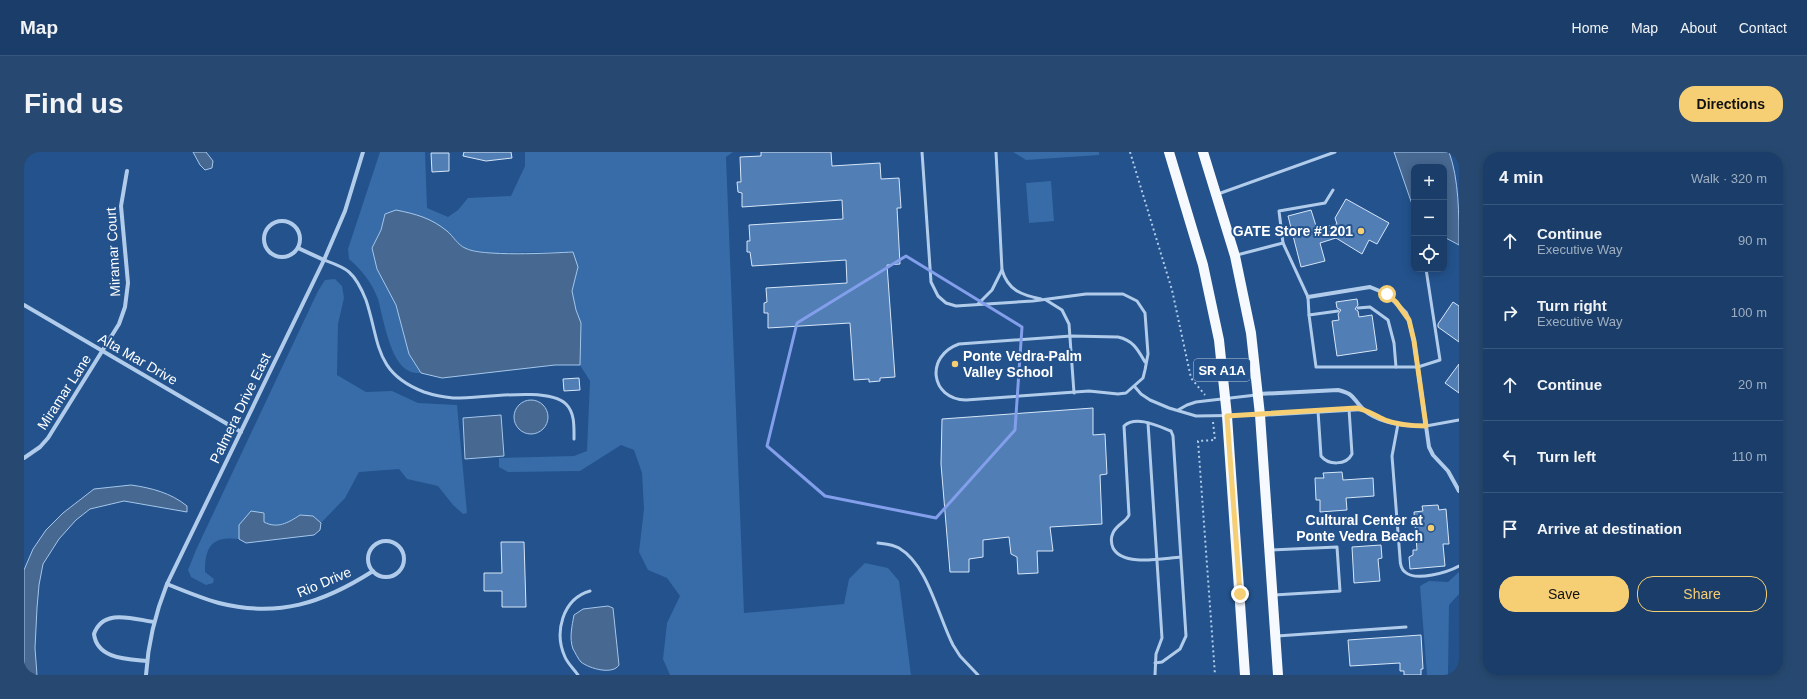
<!DOCTYPE html>
<meta charset="utf-8">
<style>
body{margin:0;font-family:Arial,sans-serif;background:#274971;color:#f1f3f6}
.controls{position:absolute;right:12px;top:12px;display:grid;overflow:hidden;border-radius:8px;box-shadow:0 2px 10px #0003}
.controls button{width:36px;height:36px;display:grid;place-items:center;padding:0;border:0;border-bottom:1px solid #38577d;background:#1a3e69;color:#f1f3f6;font:20px sans-serif}
.stop{position:absolute;width:12px;height:12px;margin:-9px;border:3px solid #f6ce74;border-radius:50%;background:#fff}
.stop.end{background:#f6ce74;border-color:#fff;box-shadow:0 1px 4px #0008}
.list{margin:0;padding:0;list-style:none}
h2{display:flex;justify-content:space-between;align-items:center;height:52px;margin:0;padding:0 16px;font-size:17px}
h2 small{font-size:13px;font-weight:400;color:#9faec0}
.list li{display:grid;grid-template-columns:26px 1fr auto;gap:12px;align-items:center;box-sizing:border-box;height:72px;padding:0 16px;border-top:1px solid #38577d}
.list b{display:block;font-size:15px;white-space:nowrap}
.list p{margin:0;font-size:13px;white-space:nowrap;color:#9faec0}
.list em{font-size:13px;font-style:normal;color:#9faec0}
.actions{display:flex;gap:8px;padding:12px 16px}
.actions a{flex:1;padding:9px 0;border:1px solid #f6ce74;border-radius:16px;text-align:center;font-size:14px;color:#f6ce74}
.actions .main{background:#f6ce74;color:#111}
.icon{flex:none;width:22px;height:22px;fill:none;stroke:currentColor;stroke-width:2;stroke-linecap:round;stroke-linejoin:round}
.map{position:relative;flex:none;width:1435px;height:523px;overflow:hidden;border-radius:16px}
header{display:flex;align-items:center;gap:24px;box-sizing:border-box;height:56px;padding:0 20px;background:#1a3e69;border-bottom:1px solid #38577d}
header strong{font-size:19px}
nav{display:flex;gap:22px;margin-inline-start:auto;font-size:14px}
.intro{display:flex;align-items:center;justify-content:space-between;box-sizing:border-box;height:96px;padding:0 24px}
h1{margin:0;font-size:28px}
.button{padding:10px 18px;border-radius:16px;background:#f6ce74;color:#111;font-size:14px;font-weight:700}
main{display:flex;gap:24px;padding:0 24px}
aside{flex:1;background:#1a3e69;border-radius:16px;box-shadow:0 2px 10px #0003}
.map>svg:first-child{display:block}
.green{fill:#376ca9}
.water{fill:#476891;stroke:#a5c7ec}
.building{fill:#507eb5;stroke:#d6e6f8}
.lines{fill:none;stroke-linecap:round;stroke-linejoin:round}
.path{stroke:#b1cceb;stroke-width:2;stroke-dasharray:2 3;stroke-linecap:butt}
.service{stroke:#b1cceb;stroke-width:3}
.minor{stroke:#b1cceb;stroke-width:4}
.primary{stroke:#f6f9fe;stroke-width:10}
.route{stroke:#f6ce74;stroke-width:5}
.marked{fill:none;stroke:#839eea;stroke-width:3;stroke-linejoin:round}
.poi-dot{fill:#f6ce74;stroke:#23528c;stroke-width:1.5}
.labels{text-anchor:middle;stroke-width:4;stroke-linejoin:round;paint-order:stroke}
.shield{fill:#23528c;stroke:#bdcbdc;stroke-width:1}
.shield-label{font-size:13px;font-weight:bold;fill:#fff}
.poi-label{font-size:14px;font-weight:bold;fill:#fff;stroke:#23528c;text-anchor:end}
.street-label{font-size:14px;fill:#fff;stroke:#23528c}
</style>
<header>
<strong>Map</strong>
<nav><a>Home</a><a>Map</a><a>About</a><a>Contact</a></nav>
</header>
<div class="intro"><h1>Find us</h1><a class="button">Directions</a></div>
<main>
<div class="map">
<svg width="1435" height="523" viewBox="0 0 1435 523">
<rect width="100%" height="100%" fill="#23528c"/>
<!-- green -->
<g class="green">
<path d="M 356,0 L 401,0 L 403,56 L 424,65 L 434,58 L 444,46 L 487,44 L 501,14 L 501,0 L 709,0 L 702,5 L 720,461 L 820,452 L 825,427 L 841,411 L 864,416 L 875,429 L 887,523 L 646,523 L 639,507 L 643,471 L 656,444 L 643,426 L 624,418 L 615,400 L 620,357 L 618,321 L 610,298 L 597,293 L 556,319 L 484,320 L 475,315 L 475,306 L 550,304 L 563,299 L 566,229 L 556,213 L 557,171 L 552,158 L 548,139 L 554,115 L 549,100 L 468,101 L 441,97 L 423,79 L 361,62 L 357,78 L 348,96 L 353,117 L 372,153 L 385,202 L 397,221 C 393,221 388,221 385,219 C 366,211 359,165 354,147 C 348,131 338,118 325,107 L 324,97 Z"/>
<polygon points="989,0 1075,0 1075,3 1002,8"/>
<polygon points="1027,29 1030,69 1005,71 1002,31"/>
<path d="M 311,127 L 318,134 L 320,146 L 314,172 L 313,223 L 342,240 L 368,239 L 394,251 L 433,253 L 443,361 L 439,362 L 429,353 L 414,334 L 383,327 L 375,317 L 335,320 L 321,346 L 297,371 L 289,364 L 277,363 L 266,370 L 248,374 L 240,370 L 215,373 L 215,387 C 188,384 181,394 181,420 L 190,427 L 189,431 L 182,433 L 167,425 L 164,418 L 172,398 L 294,139 L 301,128 Z"/>
<polygon points="1435,420 1435,442 1425,453 1424,523 1403,523 1396,434 1405,429 1424,430"/>
</g>
<!-- water -->
<g class="water">
<polygon points="169,0 182,0 189,9 188,16 181,18 176,13"/>
<path d="M 1370,0 L 1425,0 C 1435,27 1435,63 1435,93 L 1420,85 L 1420,15 L 1390,15 L 1390,58 Z"/>
<path d="M 372,58 C 392,62 407,66 423,79 C 429,84 434,93 441,96 C 456,105 529,101 549,100 L 554,115 L 548,139 L 552,158 L 557,171 L 556,213 L 531,213 L 418,226 L 397,221 L 385,202 L 372,153 L 353,117 L 348,96 L 357,78 L 361,62 Z"/>
<circle cx="507" cy="265" r="17"/>
<polygon points="477,263 480,304 441,307 439,266"/>
<path d="M 107,333 C 128,336 147,341 163,354 L 163,360 L 100,349 L 66,357 L 52,368 L 35,387 L 19,412 L 15,433 L 13,456 L 11,496 L 13,523 L 0,523 L 0,418 L 9,397 L 22,378 L 39,361 L 70,337 Z"/>
<path d="M 227,359 L 240,361 L 240,370 C 253,377 264,371 276,363 L 289,364 L 297,371 L 296,378 L 290,383 L 222,391 L 215,387 L 215,373 Z"/>
<path d="M 584,454 L 589,456 L 595,513 C 589,523 566,517 557,510 C 554,507 551,500 549,497 C 545,486 548,474 550,463 L 559,457 Z"/>
</g>
<!-- building -->
<g class="building">
<polygon points="440,0 487,0 488,6 462,9 439,4"/>
<polygon points="737,0 807,0 808,14 856,11 857,27 875,26 877,56 873,56 876,112 863,113 871,225 856,226 856,229 845,230 845,227 830,228 826,171 744,176 744,161 740,161 740,151 743,150 742,136 823,131 822,108 728,114 726,100 723,100 723,89 726,89 725,73 819,67 818,48 718,55 718,41 714,40 713,30 717,30 716,5 737,4"/>
<polygon points="407,1 425,1 425,19 408,20"/>
<polygon points="1322,47 1365,71 1353,92 1345,88 1338,102 1312,86 1296,91 1301,109 1277,115 1264,64 1287,58 1293,77 1313,72 1311,66"/>
<polygon points="1333,147 1334,153 1331,157 1334,159 1335,165 1348,163 1353,198 1313,204 1308,169 1315,168 1314,162 1317,158 1313,156 1312,150"/>
<polygon points="1429,150 1435,154 1435,190 1414,175 1414,172"/>
<polygon points="1435,212 1435,241 1421,231"/>
<polygon points="555,226 556,238 540,239 539,227"/>
<polygon points="1069,256 1069,283 1081,282 1083,322 1076,323 1078,372 1026,375 1029,399 1013,399 1014,421 994,422 993,405 987,402 985,385 959,388 959,405 945,407 945,420 926,420 917,312 918,267"/>
<polygon points="1318,320 1319,328 1349,326 1350,344 1322,346 1323,358 1296,360 1296,348 1292,348 1291,326 1300,326 1299,321"/>
<polygon points="1414,353 1415,358 1422,357 1425,392 1419,392 1421,414 1386,417 1385,405 1389,403 1389,398 1393,398 1390,360 1399,359 1398,354"/>
<polygon points="477,390 500,390 502,455 478,455 478,439 460,439 460,421 478,421"/>
<polygon points="1357,393 1358,406 1354,407 1356,429 1330,431 1328,395"/>
<polygon points="1397,483 1399,517 1397,517 1397,523 1380,523 1380,519 1376,519 1376,511 1326,514 1324,488"/>
</g>
<g class="lines">
<!-- path -->
<g class="path">
<polyline points="1106,0 1148,138 1167,226 1181,243"/>
<polyline points="1189,270 1191,288 1174,289 1191,523"/>
</g>
<!-- service -->
<g class="service">
<path d="M 898,0 L 907,130 L 914,144 L 922,151 L 932,154 L 1009,149 L 1062,142 L 1099,142 L 1113,149 L 1121,161 L 1124,202 L 1121,218 L 1119,226 L 1102,241 L 1094,242 L 1065,239 L 942,248 C 906,247 901,204 935,192 L 1047,184 L 1094,185 C 1109,188 1114,198 1121,210"/>
<path d="M 972,0 L 978,118 C 984,138 997,143 1017,147"/>
<polyline points="1194,42 1311,0"/>
<polyline points="1259,91 1284,145 1285,163"/>
<polyline points="1213,103 1259,91 1255,59 1301,51 1309,38"/>
<path d="M 300,108 C 308,111 318,114 325,120 C 333,127 338,138 342,148 C 356,190 350,221 400,240 C 409,243 419,245 429,246 C 455,247 524,234 542,252 C 551,261 550,275 550,287"/>
<polyline points="1022,148 1038,158 1045,172 1050,241"/>
<polyline points="954,152 968,138 978,118"/>
<polyline points="1334,156 1346,155 1364,168 1370,191 1372,215"/>
<polyline points="1314,159 1285,163 1292,215 1394,215 1416,208 1402,117"/>
<polyline points="1111,235 1117,242 1126,248 1145,256 1172,264 1235,263"/>
<polyline points="1154,258 1163,253 1172,250 1232,243"/>
<path d="M 1294,259 L 1297,304 C 1304,313 1322,314 1328,302 L 1325,257"/>
<polyline points="1124,271 1138,486 1132,502 1131,523"/>
<path d="M 1374,272 L 1368,304 L 1376,406 C 1376,411 1377,417 1381,420 C 1392,430 1424,420 1435,414"/>
<polyline points="1402,274 1435,268"/>
<path d="M 854,391 C 862,392 868,392 875,396 C 904,413 914,464 929,493 L 936,504 L 954,523"/>
<polyline points="1247,398 1313,395 1316,439 1250,443"/>
<polyline points="1253,484 1382,475"/>
<path d="M 1131,511 L 1138,510 L 1156,497 L 1162,484 L 1149,284 L 1147,279 C 1134,274 1112,263 1100,274 L 1105,363 C 1102,370 1092,373 1089,381 C 1087,385 1087,391 1089,396 C 1099,415 1139,406 1157,405"/>
<path d="M 554,523 C 550,517 544,512 541,505 C 530,481 538,447 566,439"/>
</g>
<!-- minor -->
<g class="minor">
<circle cx="258" cy="87" r="18"/>
<polyline points="274,96 300,108"/>
<polyline points="1284,145 1346,135 1363,142 1382,161 1385,168 1390,189 1405,295 1409,303 1424,319 1435,339"/>
<polyline points="0,153 217,280"/>
<path d="M 1234,242 L 1314,238 C 1331,242 1328,246 1339,257 C 1354,271 1382,274 1402,274"/>
<polyline points="1237,263 1339,257"/>
<polyline points="0,306 16,295 24,286 95,172 101,155 104,131 97,54 103,19"/>
<circle cx="362" cy="407" r="18"/>
<path d="M 143,432 C 160,439 177,446 195,451 C 254,466 299,451 349,419"/>
<path d="M 123,509 C 103,507 73,507 70,482 C 79,456 109,467 130,470"/>
<path d="M 122,523 C 124,491 131,462 143,432 L 300,108 L 321,59 L 339,0"/>
</g>
<!-- primary -->
<g class="primary">
<polyline points="1145,0 1179,113 1195,188 1203,264 1221,523"/>
<polyline points="1179,0 1211,104 1227,181 1236,263 1254,523"/>
</g>
</g>
<g class="lines">
<!-- route -->
<path class="route" d="M 1216,442 L 1203,264 L 1332,256 C 1342,257 1351,264 1361,268 C 1374,273 1388,274 1402,274 L 1390,189 L 1385,168 L 1372,150 L 1363,142"/>
</g>
<!-- marked area -->
<path class="marked" d="M 882,104 L 998,175 L 991,278 L 912,366 L 801,344 L 743,294 L 773,171 Z"/>
<!-- markers -->
<g class="poi-dot">
<circle cx="1337" cy="79" r="4"/>
<circle cx="931" cy="212" r="4"/>
<circle cx="1407" cy="376" r="4"/>
</g>
<g class="labels">
<!-- shield labels -->
<rect class="shield" x="1170" y="207" width="56" height="22" rx="3"/>
<g class="shield-label">
<text x="1198" y="223">SR A1A</text>
</g>
<!-- poi labels -->
<g class="poi-label">
<text x="1329" y="84">GATE Store #1201</text>
<text x="939" y="209" text-anchor="start">Ponte Vedra-Palm<tspan x="939" dy="16">Valley School</tspan></text>
<text x="1399" y="373">Cultural Center at<tspan x="1399" dy="16">Ponte Vedra Beach</tspan></text>
</g>
<!-- street labels -->
<g class="street-label">
<text transform="translate(89 100) rotate(-93)" y="5">Miramar Court</text>
<text transform="translate(114 207) rotate(30)" y="5">Alta Mar Drive</text>
<text transform="translate(40 240) rotate(-57)" y="5">Miramar Lane</text>
<text transform="translate(216 256) rotate(-64)" y="5">Palmera Drive East</text>
<text transform="translate(300 430) rotate(-23)" y="5">Rio Drive</text>
</g>
</g>
</svg>
<div class="controls">
<button>+</button>
<button>−</button>
<button><svg class="icon" aria-label="locate" viewBox="0 0 24 24"><circle cx="12" cy="12" r="6"/><path d="M12 2v4M12 18v4M2 12h4M18 12h4"/></svg></button>
</div>
<div class="stop" style="left:1363px;top:142px"></div>
<div class="stop end" style="left:1216px;top:442px"></div>
</div>
<aside>
<h2>4 min<small>Walk · 320 m</small></h2>
<ul class="list">
<li><svg class="icon" aria-label="ahead" viewBox="0 0 24 24"><path d="M12 20V5M6 11l6-6 6 6"/></svg><div><b>Continue</b><p>Executive Way</p></div><em>90 m</em></li>
<li><svg class="icon" aria-label="right" viewBox="0 0 24 24"><path d="M7 20v-9h11M14 6l5 5-5 5"/></svg><div><b>Turn right</b><p>Executive Way</p></div><em>100 m</em></li>
<li><svg class="icon" aria-label="ahead" viewBox="0 0 24 24"><path d="M12 20V5M6 11l6-6 6 6"/></svg><div><b>Continue</b></div><em>20 m</em></li>
<li><svg class="icon" aria-label="left" viewBox="0 0 24 24"><path d="M17 20v-9H6M10 6l-5 5 5 5"/></svg><div><b>Turn left</b></div><em>110 m</em></li>
<li><svg class="icon" aria-label="arrive" viewBox="0 0 24 24"><path d="M6 21V4h12l-3 4 3 4H6"/></svg><div><b>Arrive at destination</b></div></li>
</ul>
<div class="actions"><a class="main">Save</a><a>Share</a></div>
</aside>
</main>
